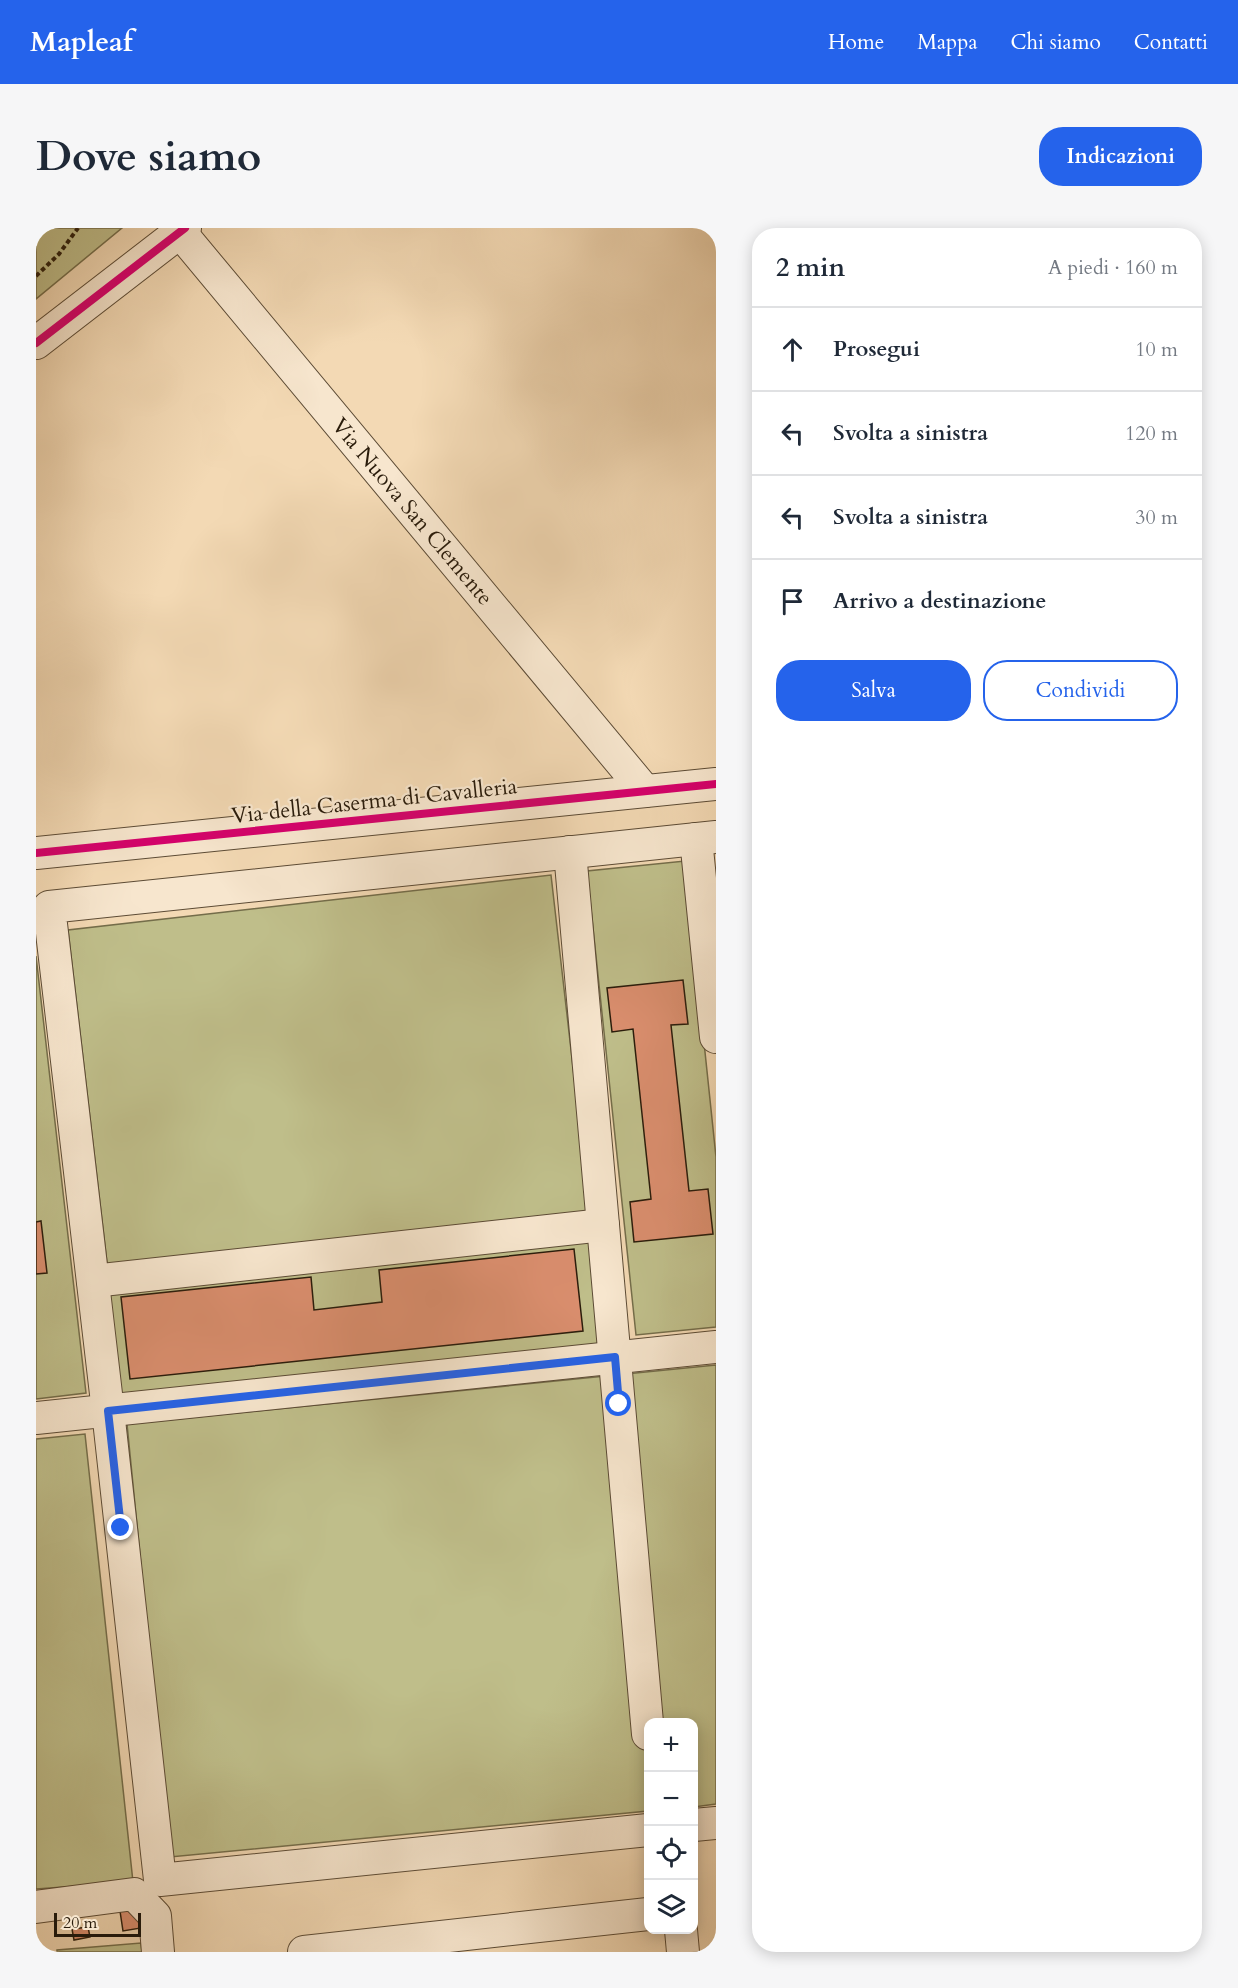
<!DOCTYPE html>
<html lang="it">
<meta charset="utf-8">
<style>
body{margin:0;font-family:Cardo,serif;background:#f6f6f7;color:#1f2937}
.controls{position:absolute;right:18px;bottom:18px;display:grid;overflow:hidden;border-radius:12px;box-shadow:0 3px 15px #0003}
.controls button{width:54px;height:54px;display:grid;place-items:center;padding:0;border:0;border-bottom:2px solid #e0e1e3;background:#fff;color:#1f2937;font:30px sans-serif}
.scale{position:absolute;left:18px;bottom:15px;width:87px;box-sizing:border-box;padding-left:6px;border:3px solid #2a1c0b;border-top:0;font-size:16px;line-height:21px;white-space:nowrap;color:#2a1c0b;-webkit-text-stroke:4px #f7e6ce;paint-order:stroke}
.stop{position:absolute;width:18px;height:18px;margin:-14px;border:4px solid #2563eb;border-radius:50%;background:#fff}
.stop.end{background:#2563eb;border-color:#fff;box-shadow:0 2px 6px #0008}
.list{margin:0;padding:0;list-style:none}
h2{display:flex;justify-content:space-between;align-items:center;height:78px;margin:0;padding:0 24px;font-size:26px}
h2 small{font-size:20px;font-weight:400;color:#747a83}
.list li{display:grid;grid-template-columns:39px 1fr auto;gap:18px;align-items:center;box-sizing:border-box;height:84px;padding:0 24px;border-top:2px solid #e0e1e3}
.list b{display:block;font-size:22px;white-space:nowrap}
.list em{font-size:20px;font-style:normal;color:#747a83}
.actions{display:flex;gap:12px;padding:18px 24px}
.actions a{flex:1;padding:14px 0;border:2px solid #2563eb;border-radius:24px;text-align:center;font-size:21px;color:#2563eb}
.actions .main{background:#2563eb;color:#fff}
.icon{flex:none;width:33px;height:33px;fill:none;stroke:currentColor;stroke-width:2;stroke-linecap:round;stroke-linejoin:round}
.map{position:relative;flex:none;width:680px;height:1724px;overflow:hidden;border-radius:24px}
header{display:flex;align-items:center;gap:36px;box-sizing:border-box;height:84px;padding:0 30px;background:#2563eb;color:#fff}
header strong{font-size:28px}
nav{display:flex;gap:33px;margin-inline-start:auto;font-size:21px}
.intro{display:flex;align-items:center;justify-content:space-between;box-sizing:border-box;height:144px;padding:0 36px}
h1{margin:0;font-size:42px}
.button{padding:15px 27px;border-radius:24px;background:#2563eb;color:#fff;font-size:21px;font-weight:700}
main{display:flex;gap:36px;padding:0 36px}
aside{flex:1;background:#fff;border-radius:24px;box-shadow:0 3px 15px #0003}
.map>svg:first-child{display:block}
.green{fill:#bfbe8a;stroke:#746d4a;stroke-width:1.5}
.building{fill:#da8e6e;stroke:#2a1c0b;stroke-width:1.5}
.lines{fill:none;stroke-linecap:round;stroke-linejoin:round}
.minor-casing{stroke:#5c4b35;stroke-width:34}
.path{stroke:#2a1c0b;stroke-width:4;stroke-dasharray:4.5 3;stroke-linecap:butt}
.minor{stroke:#f7e6ce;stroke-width:32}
.cycleway-casing{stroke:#f7e6ce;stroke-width:11}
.cycleway{stroke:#d6006c;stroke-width:8}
.route{stroke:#2563eb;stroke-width:8}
.labels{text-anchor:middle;stroke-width:4.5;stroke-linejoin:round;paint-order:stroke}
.street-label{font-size:22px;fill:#2a1c0b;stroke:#f7e6ce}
</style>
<header>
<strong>Mapleaf</strong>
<nav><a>Home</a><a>Mappa</a><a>Chi siamo</a><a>Contatti</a></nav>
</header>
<div class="intro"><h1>Dove siamo</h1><a class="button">Indicazioni</a></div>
<main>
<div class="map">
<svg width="680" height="1724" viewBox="0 0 680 1724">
<rect width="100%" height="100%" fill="#f3d9b4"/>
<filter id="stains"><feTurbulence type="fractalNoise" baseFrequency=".00333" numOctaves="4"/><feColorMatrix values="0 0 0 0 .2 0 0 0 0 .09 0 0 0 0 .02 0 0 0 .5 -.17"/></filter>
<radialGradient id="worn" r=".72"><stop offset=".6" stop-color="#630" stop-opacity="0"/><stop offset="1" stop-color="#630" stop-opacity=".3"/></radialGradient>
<!-- green -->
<g class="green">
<polygon points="10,0 86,0 0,71 0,9"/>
<polygon points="649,633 680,929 680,1099 600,1107 551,643"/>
<polygon points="515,647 554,988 72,1043 32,702"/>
<polygon points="0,728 50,1165 0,1171"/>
<polygon points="554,1008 566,1119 86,1171 73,1060"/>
<polygon points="680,1137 680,1576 658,1579 658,1494 612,1494 612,1583 134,1629 91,1196"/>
<polygon points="49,1206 97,1654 0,1661 0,1211"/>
<polygon points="105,1715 106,1724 21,1724 21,1722"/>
</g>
<!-- building -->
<g class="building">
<polygon points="647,752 652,796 635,797 653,963 672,961 677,1006 598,1014 594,974 615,971 597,801 576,804 571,760"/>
<polygon points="5,993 11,1045 0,1046 0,994"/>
<polygon points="538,1021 547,1103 94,1151 85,1069 275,1049 278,1082 346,1074 343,1042"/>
<polygon points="102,1680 105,1700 87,1703 84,1683"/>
<polygon points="52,1699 54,1709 38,1712 36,1701"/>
</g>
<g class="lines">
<!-- minor casing -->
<g class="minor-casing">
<g id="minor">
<polyline points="144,4 609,563"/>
<polyline points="0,115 149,0"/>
<polyline points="660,611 680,809"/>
<polyline points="534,624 612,1506"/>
<polyline points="0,625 680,556"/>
<polyline points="57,1053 567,997"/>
<polyline points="0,1190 680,1119"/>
<polyline points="658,1597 680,1595"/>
<polyline points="612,1602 124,1652 72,1183 13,679 680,609"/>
<polyline points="0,1679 98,1666 119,1688 122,1724"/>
<polyline points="645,1702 647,1724"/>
<polyline points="268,1724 612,1686"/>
</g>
</g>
<!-- path -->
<polyline class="path" points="0,48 23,26 42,0"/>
<!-- minor -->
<use href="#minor" class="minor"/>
<!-- cycleway casing -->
<g class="cycleway-casing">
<g id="cycleway">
<polyline points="0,115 149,0"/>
<polyline points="0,625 680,556"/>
</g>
</g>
<!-- cycleway -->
<use href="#cycleway" class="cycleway"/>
</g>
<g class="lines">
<!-- route -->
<polyline class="route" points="85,1300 72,1183 579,1129 583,1176"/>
</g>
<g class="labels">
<!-- street labels -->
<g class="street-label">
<text transform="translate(377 283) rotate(50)" y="8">Via Nuova San Clemente</text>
<text transform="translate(338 572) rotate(-6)" y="8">Via della Caserma di Cavalleria</text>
</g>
</g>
<rect width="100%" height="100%" filter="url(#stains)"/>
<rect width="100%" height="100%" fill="url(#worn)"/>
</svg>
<div class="controls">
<button>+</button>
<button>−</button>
<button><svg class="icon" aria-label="locate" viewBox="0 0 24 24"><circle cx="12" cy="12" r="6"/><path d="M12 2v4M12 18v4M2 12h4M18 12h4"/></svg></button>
<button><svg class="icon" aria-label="layers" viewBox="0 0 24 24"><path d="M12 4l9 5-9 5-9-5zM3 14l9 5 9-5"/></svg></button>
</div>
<div class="scale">20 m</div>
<div class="stop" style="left:583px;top:1176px"></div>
<div class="stop end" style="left:85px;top:1300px"></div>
</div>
<aside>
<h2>2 min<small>A piedi · 160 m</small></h2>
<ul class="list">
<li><svg class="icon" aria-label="ahead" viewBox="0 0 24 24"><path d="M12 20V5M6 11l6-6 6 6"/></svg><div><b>Prosegui</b></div><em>10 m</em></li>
<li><svg class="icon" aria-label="left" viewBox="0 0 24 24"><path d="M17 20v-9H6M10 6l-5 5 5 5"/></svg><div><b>Svolta a sinistra</b></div><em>120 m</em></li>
<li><svg class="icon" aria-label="left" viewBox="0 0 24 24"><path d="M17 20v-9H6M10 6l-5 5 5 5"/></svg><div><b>Svolta a sinistra</b></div><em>30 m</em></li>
<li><svg class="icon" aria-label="arrive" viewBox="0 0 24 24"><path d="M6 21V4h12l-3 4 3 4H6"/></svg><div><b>Arrivo a destinazione</b></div></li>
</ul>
<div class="actions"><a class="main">Salva</a><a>Condividi</a></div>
</aside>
</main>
